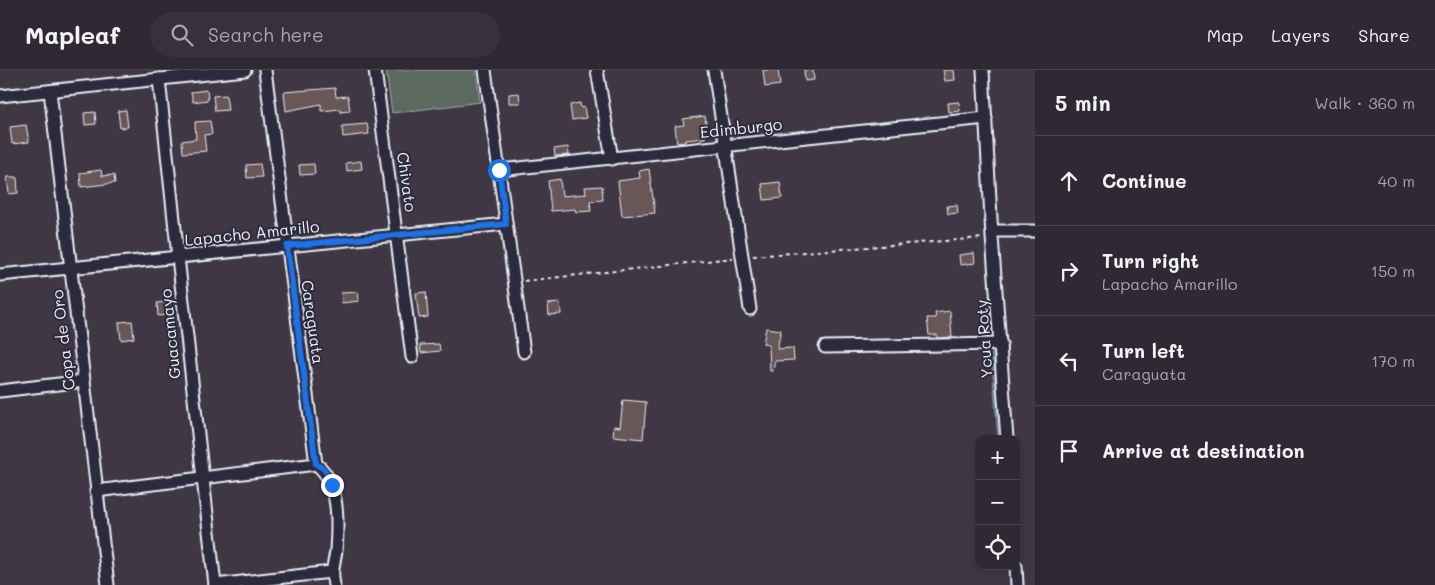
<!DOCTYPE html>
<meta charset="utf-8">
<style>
body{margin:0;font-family:Mali,sans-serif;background:#38313c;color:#f1f3f6}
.controls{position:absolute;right:15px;bottom:15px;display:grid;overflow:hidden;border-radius:10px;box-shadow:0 2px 8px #0003}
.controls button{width:45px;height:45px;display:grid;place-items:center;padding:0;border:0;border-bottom:1px solid #4b454f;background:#302934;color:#f1f3f6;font:25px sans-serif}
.stop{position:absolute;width:15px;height:15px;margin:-11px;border:4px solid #1a73e8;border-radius:50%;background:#fff}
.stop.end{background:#1a73e8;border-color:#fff;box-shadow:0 1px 5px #0008}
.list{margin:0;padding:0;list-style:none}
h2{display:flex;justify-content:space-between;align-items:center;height:65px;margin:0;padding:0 20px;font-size:21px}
h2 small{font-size:16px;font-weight:400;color:#a8a6ac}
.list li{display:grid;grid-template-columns:32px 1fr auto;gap:15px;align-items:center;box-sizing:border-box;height:90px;padding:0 20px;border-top:1px solid #4b454f}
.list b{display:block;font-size:19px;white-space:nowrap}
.list p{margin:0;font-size:16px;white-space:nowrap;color:#a8a6ac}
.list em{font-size:16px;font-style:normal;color:#a8a6ac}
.icon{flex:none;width:28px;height:28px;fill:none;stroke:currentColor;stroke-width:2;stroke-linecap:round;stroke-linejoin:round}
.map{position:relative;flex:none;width:1035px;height:515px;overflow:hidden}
header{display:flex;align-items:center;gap:30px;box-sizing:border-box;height:70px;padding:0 25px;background:#302934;border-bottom:1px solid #4b454f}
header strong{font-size:24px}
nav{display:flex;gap:28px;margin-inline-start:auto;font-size:18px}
.search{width:350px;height:45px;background:#38313c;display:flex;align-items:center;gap:12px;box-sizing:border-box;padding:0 18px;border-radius:28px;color:#a8a6ac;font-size:19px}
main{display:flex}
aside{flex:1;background:#302934}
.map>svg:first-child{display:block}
.green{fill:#5b695f;stroke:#a2adac}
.water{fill:#4e6777;stroke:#8c9eab}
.building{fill:#695657;stroke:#e8f1f8}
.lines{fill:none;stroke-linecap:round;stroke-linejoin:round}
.minor-casing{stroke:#e8f1f8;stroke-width:15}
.path{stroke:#e8f1f8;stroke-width:2;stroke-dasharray:4 4;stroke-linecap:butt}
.minor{stroke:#2f2a3d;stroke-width:11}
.route{stroke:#1a73e8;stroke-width:6}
.labels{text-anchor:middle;stroke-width:4;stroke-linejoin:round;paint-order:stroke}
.street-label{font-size:16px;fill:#e8f1f8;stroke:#2f2a3d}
</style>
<header>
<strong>Mapleaf</strong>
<div class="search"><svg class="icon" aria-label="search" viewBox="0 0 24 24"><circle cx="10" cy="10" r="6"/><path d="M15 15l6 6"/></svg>Search here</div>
<nav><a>Map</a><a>Layers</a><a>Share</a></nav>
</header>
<main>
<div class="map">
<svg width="1035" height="515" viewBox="0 0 1035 515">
<rect width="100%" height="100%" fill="#403745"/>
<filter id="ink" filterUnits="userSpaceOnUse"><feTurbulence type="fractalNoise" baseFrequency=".02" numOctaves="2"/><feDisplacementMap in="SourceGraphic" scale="10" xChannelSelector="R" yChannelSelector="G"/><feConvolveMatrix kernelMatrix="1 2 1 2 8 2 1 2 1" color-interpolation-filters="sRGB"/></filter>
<g filter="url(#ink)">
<!-- green -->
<polygon class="green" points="386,0 476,0 480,32 392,43"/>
<!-- water -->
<polygon class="water" points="991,280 993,281 1000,369 998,369"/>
<!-- building -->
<g class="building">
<polygon points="763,0 778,0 780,15 765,17"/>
<polygon points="804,0 813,0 814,10 805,11"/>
<polygon points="943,0 954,0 955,10 945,11"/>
<polygon points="335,18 336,27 348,26 350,41 340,42 340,39 321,41 321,34 286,41 284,22"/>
<polygon points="207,20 208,30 193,32 191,22"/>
<polygon points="519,23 520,33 509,33 509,24"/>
<polygon points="226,25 228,40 215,41 213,26"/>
<polygon points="959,32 960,41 949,42 948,33"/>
<polygon points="580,33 581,38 584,37 586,48 572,50 570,35"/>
<polygon points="126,40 128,57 120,58 118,41"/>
<polygon points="95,42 96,54 85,55 84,43"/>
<polygon points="705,46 707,61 705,61 705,68 685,70 685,72 677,73 675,56 684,55 683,49"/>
<polygon points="210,51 212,64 204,65 206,81 183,83 182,71 196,69 195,52"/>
<polygon points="367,54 369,64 343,67 342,56"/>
<polygon points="26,55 29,72 12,74 10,57"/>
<polygon points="568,77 569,85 555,86 554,79"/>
<polygon points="361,91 362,99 347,101 346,93"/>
<polygon points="260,94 262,107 247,108 246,95"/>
<polygon points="314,94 315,104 300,105 299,95"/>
<polygon points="649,99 655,143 622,146 618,111 640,108 639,101"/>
<polygon points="101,100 102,106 114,105 115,113 81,117 80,103"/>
<polygon points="7,107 17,107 18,123 9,124"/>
<polygon points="560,109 562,126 586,124 585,117 602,116 603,130 590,131 591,141 576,142 575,139 551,141 548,111"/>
<polygon points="780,112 782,128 764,130 762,114"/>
<polygon points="957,135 958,143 948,144 947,136"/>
<polygon points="974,183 975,193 960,195 959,185"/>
<polygon points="358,222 359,231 342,233 341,223"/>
<polygon points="426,222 428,247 419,248 416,223"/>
<polygon points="170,231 172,244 158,246 157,233"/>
<polygon points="560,233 561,244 549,245 548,234"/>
<polygon points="950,241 952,267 937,268 937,265 929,265 927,248 936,248 935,243"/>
<polygon points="132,251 134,268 121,270 119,252"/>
<polygon points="766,258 781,260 777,279 793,278 794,290 775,291 773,301 770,301 769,275 763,274"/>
<polygon points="439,274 440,281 421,283 420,275"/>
<polygon points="623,330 646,332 643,369 613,366 614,356 620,357"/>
</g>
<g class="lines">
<!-- minor casing -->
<g class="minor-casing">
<g id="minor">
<path d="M 265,0 L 316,394 C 340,412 338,454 336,481 C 334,495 331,499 334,515"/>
<polyline points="375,0 412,287"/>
<polyline points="485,0 524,282"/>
<polyline points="597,0 612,89"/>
<polyline points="714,0 750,239"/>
<polyline points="983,0 992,167 1007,369"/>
<polyline points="159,9 178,187 215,515"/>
<polyline points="50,21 108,515"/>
<polyline points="0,26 245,0"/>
<polyline points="499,100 986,48"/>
<polyline points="992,161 1035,161"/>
<polyline points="0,205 506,154"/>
<polyline points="825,277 1001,274"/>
<polyline points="0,321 84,311"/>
<polyline points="96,421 316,394"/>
<polyline points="1016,496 1017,515"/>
<polyline points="215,515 331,502"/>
</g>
</g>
<!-- path -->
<g class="path">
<polyline points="753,186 982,168"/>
<polyline points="524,211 733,188"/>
</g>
<!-- minor -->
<use href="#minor" class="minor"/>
</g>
</g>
<g class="lines" filter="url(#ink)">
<!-- route -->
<polyline class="route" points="332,415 324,399 316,394 287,176 506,154 499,100"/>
</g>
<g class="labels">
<!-- street labels -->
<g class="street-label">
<text transform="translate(741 58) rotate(-6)" y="6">Edimburgo</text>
<text transform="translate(407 112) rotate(82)" y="6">Chivato</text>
<text transform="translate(252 163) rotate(-6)" y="6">Lapacho Amarillo</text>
<text transform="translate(313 252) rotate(82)" y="6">Caraguata</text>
<text transform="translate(170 264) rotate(-96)" y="6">Guacamayo</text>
<text transform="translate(984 269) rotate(-94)" y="6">Ycua Roty</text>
<text transform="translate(63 270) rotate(-97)" y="6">Copa de Oro</text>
</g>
</g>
</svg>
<div class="controls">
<button>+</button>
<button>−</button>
<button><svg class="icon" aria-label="locate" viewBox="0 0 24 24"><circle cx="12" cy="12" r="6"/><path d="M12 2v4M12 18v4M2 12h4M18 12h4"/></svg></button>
</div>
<div class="stop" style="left:499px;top:100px"></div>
<div class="stop end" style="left:332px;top:415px"></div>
</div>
<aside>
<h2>5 min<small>Walk · 360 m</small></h2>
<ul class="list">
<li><svg class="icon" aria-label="ahead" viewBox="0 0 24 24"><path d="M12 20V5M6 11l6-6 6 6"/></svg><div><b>Continue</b></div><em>40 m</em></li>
<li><svg class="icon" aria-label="right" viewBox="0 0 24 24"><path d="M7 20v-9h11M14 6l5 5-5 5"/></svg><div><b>Turn right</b><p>Lapacho Amarillo</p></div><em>150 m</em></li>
<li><svg class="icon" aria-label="left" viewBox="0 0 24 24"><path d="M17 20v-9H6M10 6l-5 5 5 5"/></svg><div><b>Turn left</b><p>Caraguata</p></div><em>170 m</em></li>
<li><svg class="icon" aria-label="arrive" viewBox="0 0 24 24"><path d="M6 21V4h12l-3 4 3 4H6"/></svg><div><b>Arrive at destination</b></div></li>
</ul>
</aside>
</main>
